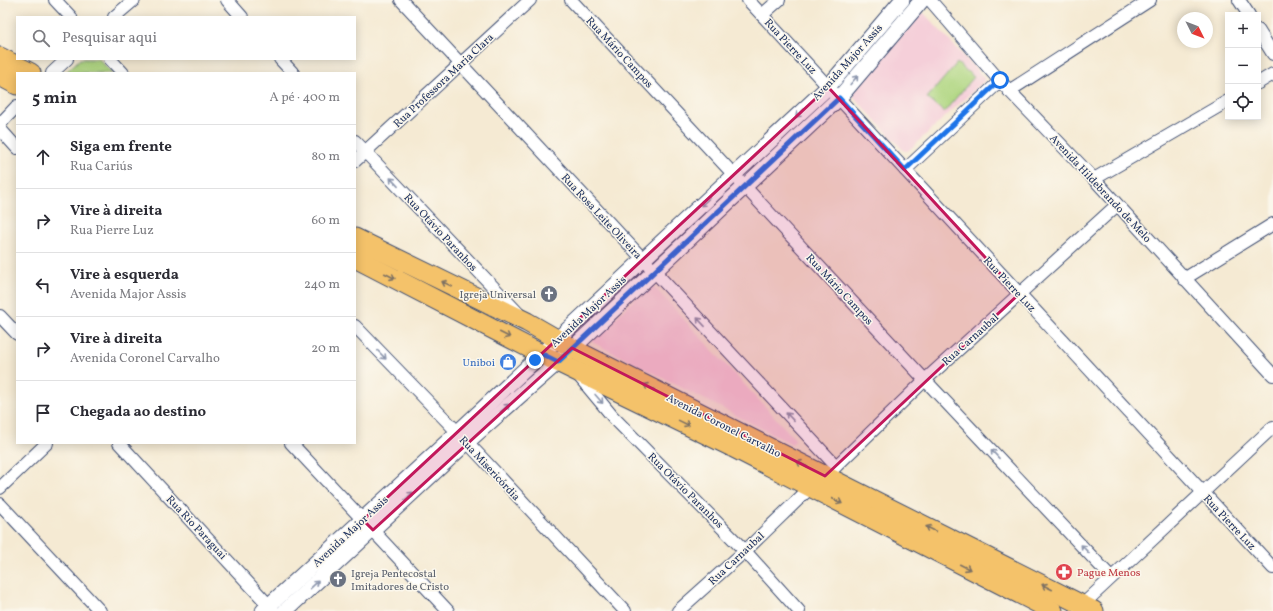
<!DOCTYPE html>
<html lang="pt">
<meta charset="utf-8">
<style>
body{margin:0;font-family:Vollkorn,serif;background:#f2f2f3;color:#2b2b33}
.controls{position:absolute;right:12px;top:12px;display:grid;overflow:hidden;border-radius:0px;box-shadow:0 2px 10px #0003}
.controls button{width:36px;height:36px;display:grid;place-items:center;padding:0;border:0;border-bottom:1px solid #e1e1e2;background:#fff;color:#2b2b33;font:20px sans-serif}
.compass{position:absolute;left:1177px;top:12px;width:36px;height:36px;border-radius:50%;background:#fff;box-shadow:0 2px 10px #0003;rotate:132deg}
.stop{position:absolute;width:12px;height:12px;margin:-9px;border:3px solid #1a73e8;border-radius:50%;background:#fff}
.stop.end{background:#1a73e8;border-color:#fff;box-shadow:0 1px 4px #0008}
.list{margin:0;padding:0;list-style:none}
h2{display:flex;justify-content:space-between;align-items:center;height:52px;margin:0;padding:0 16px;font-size:17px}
h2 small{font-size:13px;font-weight:400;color:#7c7c81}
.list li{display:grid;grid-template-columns:26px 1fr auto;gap:12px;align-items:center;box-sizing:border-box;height:64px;padding:0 16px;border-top:1px solid #e1e1e2}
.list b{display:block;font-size:15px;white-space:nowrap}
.list p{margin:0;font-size:13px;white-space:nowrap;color:#7c7c81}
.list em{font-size:13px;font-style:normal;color:#7c7c81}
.icon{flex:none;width:22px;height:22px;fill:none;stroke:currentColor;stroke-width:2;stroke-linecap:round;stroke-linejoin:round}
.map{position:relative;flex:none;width:1273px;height:611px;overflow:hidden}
.search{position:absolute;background:#fff;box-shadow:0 2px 10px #0003;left:16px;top:16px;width:340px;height:44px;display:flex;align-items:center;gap:10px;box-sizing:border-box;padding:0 14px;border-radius:0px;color:#7c7c81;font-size:15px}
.panel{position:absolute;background:#fff;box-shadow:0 2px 10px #0003;left:16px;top:72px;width:340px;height:372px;border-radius:0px}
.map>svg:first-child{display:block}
.built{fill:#f5cfd9}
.green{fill:#aed57f;stroke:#64826e}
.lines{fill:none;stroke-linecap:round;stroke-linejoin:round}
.minor-casing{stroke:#3c4b70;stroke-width:14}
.tertiary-casing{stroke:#3c4b70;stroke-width:17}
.primary-casing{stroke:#3c4b70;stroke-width:21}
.minor{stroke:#fff;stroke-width:12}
.tertiary{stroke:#fff;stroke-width:15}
.primary{stroke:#f4c26a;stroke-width:19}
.oneway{stroke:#8d97ae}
.oneway2{stroke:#7d7163}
.route{stroke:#1a73e8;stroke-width:5}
.marked{fill:#c2185b;fill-opacity:0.2;stroke:#c2185b;stroke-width:3;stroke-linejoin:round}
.labels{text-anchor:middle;stroke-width:3;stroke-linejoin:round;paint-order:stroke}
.street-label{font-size:11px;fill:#1b2f5e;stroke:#fbf7ec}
.worship-label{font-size:11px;fill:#5b616d;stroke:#fbf7ec;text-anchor:end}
.shop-label{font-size:11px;fill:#366cbe;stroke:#fbf7ec;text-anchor:end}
.health-label{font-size:11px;fill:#be3a42;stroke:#fbf7ec;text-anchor:start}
</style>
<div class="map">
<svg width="1273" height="611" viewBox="0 0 1273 611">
<rect width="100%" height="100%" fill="#fbf7ec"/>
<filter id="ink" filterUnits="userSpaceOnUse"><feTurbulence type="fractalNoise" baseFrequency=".025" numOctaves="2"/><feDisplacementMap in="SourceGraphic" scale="8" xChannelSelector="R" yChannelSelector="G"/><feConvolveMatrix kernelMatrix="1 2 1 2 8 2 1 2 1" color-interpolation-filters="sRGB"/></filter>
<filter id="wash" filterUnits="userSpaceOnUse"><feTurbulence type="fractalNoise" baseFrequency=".012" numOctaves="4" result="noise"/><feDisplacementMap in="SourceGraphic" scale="16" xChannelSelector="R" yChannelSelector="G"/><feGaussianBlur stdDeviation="0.9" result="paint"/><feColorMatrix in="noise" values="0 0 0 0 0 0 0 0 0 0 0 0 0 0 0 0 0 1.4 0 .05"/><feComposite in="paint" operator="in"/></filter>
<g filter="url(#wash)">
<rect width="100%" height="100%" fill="#f5ead3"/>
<!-- built -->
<g class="built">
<polygon points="921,13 924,13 984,78 984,81 908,151 904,151 853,96 854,90"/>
<polygon points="651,284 796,440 792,444 592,342 593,339"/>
</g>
<!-- green -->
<g class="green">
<polygon points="80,59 99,59 112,73 65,73"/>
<polygon points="957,63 974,77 944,112 927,98"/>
</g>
</g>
<g filter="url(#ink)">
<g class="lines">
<!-- minor casing -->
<g class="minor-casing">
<g id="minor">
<polyline points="55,0 71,17"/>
<polyline points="227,0 242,17"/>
<polyline points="401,0 836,466"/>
<polyline points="571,0 925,380 1111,577"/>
<polyline points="748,0 1273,568"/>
<polyline points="930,0 1000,81 1094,179 1273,375"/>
<polyline points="1239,0 1249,15"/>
<polyline points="762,15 779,0"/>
<polyline points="114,17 134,0"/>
<polyline points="1258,30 1273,54"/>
<polyline points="110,59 123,73"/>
<polyline points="280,59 293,73"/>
<polyline points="52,73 67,59"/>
<polyline points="1258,83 1273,74"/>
<polyline points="1009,91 1150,0"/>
<polyline points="0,124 17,106"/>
<polyline points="0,129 17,148"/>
<polyline points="355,141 518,313"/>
<polyline points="355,161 530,0"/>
<polyline points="905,170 1000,81"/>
<polyline points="1094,179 1228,101"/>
<polyline points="1184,279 1273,224"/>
<polyline points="0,316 17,334"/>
<polyline points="355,326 467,442 625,611"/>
<polyline points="578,375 613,417 745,551 799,611"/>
<polyline points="119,443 274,611"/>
<polyline points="291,443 448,611"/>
<polyline points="831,471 925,380 1117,205"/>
<polyline points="0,488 47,443"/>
<polyline points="0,504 100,611"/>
<polyline points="1078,609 1273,427"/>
<polyline points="678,611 745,551 811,487"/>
</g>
</g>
<!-- tertiary casing -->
<g class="tertiary-casing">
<g id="tertiary">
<polyline points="263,611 457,433 828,87 902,0"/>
<polyline points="285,611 467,442 558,362 839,98 922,0"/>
</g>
</g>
<!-- primary casing -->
<g class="primary-casing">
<g id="primary">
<polyline points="0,57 31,73"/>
<polyline points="0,76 17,85"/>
<polyline points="355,238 527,322 581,353 1094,611"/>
<polyline points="355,258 541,354 728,445 1053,611"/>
</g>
</g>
<!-- minor -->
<use href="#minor" class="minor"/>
<!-- tertiary -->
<use href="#tertiary" class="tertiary"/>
<!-- primary -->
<use href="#primary" class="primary"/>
</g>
<!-- one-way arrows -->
<defs><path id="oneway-shaft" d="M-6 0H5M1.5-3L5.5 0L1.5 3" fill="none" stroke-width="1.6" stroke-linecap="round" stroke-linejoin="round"/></defs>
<g class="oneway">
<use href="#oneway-shaft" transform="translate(854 80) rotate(-50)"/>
<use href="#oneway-shaft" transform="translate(800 113) rotate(137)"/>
<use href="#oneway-shaft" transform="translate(394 182) rotate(-133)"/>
<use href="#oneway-shaft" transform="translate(705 202) rotate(137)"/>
<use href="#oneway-shaft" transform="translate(701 322) rotate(-133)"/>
<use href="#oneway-shaft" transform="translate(382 355) rotate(46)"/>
<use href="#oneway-shaft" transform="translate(599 399) rotate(49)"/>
<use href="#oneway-shaft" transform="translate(505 408) rotate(-41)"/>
<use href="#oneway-shaft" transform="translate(790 417) rotate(-133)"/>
<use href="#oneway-shaft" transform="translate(995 454) rotate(-133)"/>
<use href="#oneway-shaft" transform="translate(409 496) rotate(-43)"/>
<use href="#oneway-shaft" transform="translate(1085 549) rotate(-133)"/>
<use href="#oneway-shaft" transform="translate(314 585) rotate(-43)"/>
</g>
<g class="oneway2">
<use href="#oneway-shaft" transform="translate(390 276) rotate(27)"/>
<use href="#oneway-shaft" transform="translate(447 284) rotate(-154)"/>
<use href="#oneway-shaft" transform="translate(505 335) rotate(27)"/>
<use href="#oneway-shaft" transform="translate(649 387) rotate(-153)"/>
<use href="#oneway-shaft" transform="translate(684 423) rotate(26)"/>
<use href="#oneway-shaft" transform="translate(802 464) rotate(-153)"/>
<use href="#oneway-shaft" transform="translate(837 501) rotate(27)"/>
<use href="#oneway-shaft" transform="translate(931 529) rotate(-153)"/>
<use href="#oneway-shaft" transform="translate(965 567) rotate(27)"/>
<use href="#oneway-shaft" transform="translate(1047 587) rotate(-153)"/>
</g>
</g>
<g class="lines" filter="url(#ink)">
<!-- route -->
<polyline class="route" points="535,360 542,354 558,362 839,98 905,170 1000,80"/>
</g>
<!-- marked area -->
<path class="marked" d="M 828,87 L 1019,294 L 825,476 L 572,348 L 373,530 L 363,520 Z"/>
<!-- icons -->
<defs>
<g id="church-disc" transform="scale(0.9)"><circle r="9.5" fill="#6b7280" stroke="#fbf7ec"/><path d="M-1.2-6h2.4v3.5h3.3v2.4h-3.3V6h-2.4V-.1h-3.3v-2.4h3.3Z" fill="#fff"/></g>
<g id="shop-disc" transform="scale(0.9)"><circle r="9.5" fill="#3f7fe0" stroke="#fbf7ec"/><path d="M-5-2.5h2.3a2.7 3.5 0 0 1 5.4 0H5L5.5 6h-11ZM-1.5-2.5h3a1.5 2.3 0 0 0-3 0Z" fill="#fff"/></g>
<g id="pharmacy-disc" transform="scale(0.9)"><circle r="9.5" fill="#e0444e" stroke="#fbf7ec"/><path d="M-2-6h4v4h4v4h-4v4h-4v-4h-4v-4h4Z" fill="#fff"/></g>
</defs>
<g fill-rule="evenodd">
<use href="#church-disc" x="549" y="294"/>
<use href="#shop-disc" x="508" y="362"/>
<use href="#pharmacy-disc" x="1064" y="572"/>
<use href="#church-disc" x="338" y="579"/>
</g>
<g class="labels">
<!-- street labels -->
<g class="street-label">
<text transform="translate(791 46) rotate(47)" y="4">Rua Pierre Luz</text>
<text transform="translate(620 52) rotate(47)" y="4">Rua Mário Campos</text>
<text transform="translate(847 62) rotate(-48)" y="4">Avenida Major Assis</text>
<text transform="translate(443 80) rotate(-43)" y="4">Rua Professora Maria Clara</text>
<text transform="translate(1101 188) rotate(47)" y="4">Avenida Hildebrando de Melo</text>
<text transform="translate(602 216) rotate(47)" y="4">Rua Rosa Leite Oliveira</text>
<text transform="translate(441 232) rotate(47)" y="4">Rua Otávio Paranhos</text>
<text transform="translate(1010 284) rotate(47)" y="4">Rua Pierre Luz</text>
<text transform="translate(840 289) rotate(47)" y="4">Rua Mário Campos</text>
<text transform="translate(588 311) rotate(-43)" y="4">Avenida Major Assis</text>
<text transform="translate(970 339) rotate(-42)" y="4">Rua Carnaubal</text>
<text transform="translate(724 425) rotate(27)" y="4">Avenida Coronel Carvalho</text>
<text transform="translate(490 468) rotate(47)" y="4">Rua Misericórdia</text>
<text transform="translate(686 490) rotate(45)" y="4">Rua Otávio Paranhos</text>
<text transform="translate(1230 522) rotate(47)" y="4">Rua Pierre Luz</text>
<text transform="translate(197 527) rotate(47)" y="4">Rua Rio Paraguai</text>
<text transform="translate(350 531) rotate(-43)" y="4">Avenida Major Assis</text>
<text transform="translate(736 558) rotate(-43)" y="4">Rua Carnaubal</text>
</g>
<!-- worship labels -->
<g class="worship-label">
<text x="536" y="298">Igreja Universal</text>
<text x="351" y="577" text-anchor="start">Igreja Pentecostal<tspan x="351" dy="13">Imitadores de Cristo</tspan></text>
</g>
<!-- shop labels -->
<g class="shop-label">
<text x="495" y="366">Uniboi</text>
</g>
<!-- health labels -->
<g class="health-label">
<text x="1077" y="576">Pague Menos</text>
</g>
</g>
</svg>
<div class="controls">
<button>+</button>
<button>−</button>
<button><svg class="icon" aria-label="locate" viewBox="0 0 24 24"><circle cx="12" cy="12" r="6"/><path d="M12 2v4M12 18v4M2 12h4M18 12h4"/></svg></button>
</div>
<svg class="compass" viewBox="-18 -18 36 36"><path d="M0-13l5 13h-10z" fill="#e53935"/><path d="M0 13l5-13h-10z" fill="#7c7c81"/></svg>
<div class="stop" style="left:1000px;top:80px"></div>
<div class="stop end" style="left:535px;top:360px"></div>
<div class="search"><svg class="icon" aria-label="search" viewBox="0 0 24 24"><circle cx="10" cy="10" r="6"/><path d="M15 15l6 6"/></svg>Pesquisar aqui</div>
<section class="panel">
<h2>5 min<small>A pé · 400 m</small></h2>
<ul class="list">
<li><svg class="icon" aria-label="ahead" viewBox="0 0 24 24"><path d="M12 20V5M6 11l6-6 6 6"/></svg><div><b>Siga em frente</b><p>Rua Cariús</p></div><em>80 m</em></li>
<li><svg class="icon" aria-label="right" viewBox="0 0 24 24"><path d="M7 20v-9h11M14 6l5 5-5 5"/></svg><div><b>Vire à direita</b><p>Rua Pierre Luz</p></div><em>60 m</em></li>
<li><svg class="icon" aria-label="left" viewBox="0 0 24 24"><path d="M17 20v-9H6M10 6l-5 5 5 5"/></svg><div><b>Vire à esquerda</b><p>Avenida Major Assis</p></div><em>240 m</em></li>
<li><svg class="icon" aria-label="right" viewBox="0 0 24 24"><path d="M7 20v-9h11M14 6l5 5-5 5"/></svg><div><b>Vire à direita</b><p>Avenida Coronel Carvalho</p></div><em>20 m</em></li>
<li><svg class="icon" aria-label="arrive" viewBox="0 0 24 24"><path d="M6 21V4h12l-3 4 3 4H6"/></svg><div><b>Chegada ao destino</b></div></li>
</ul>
</section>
</div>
